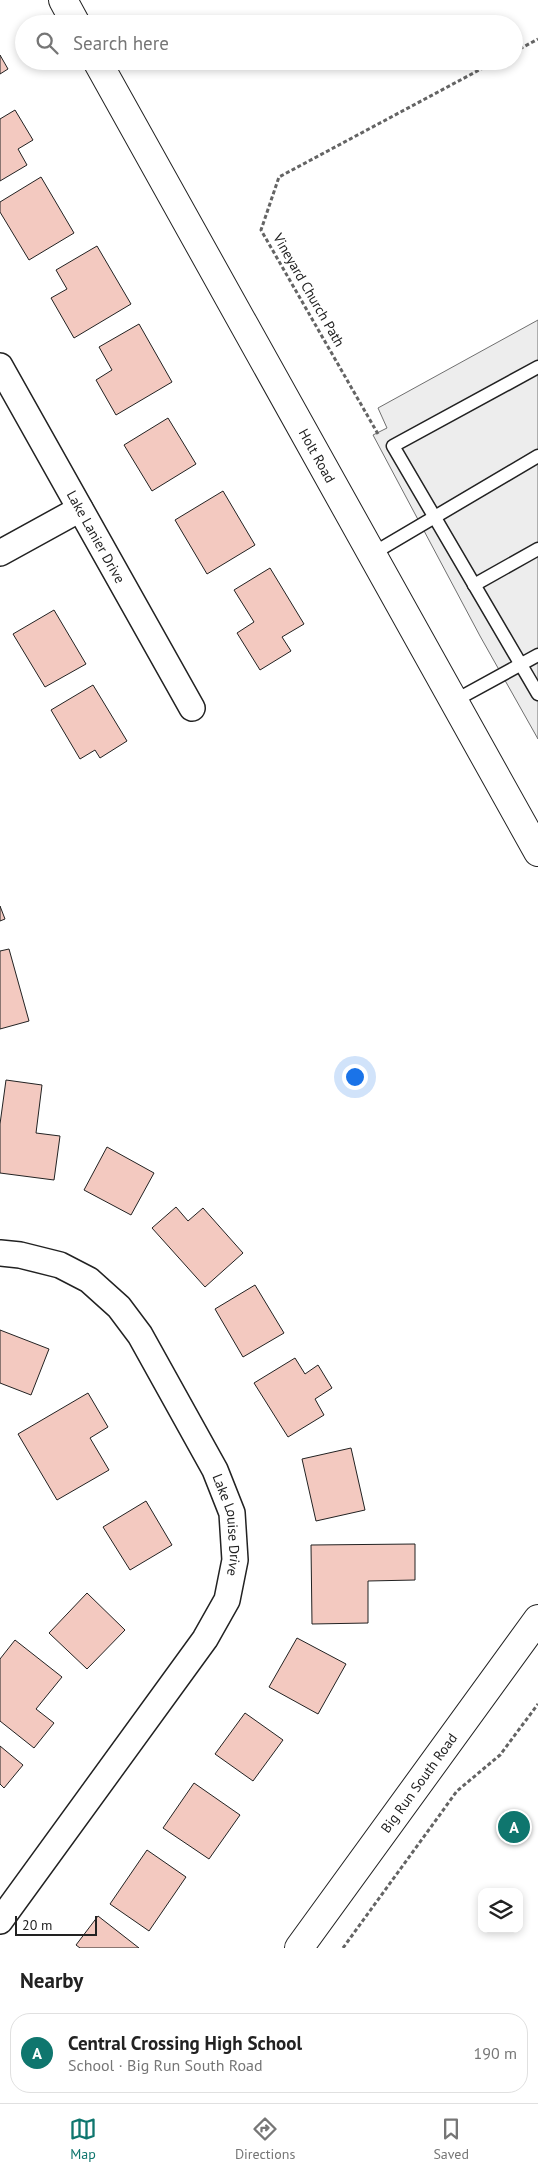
<!DOCTYPE html>
<meta charset="utf-8">
<style>
body{margin:0;font-family:"PT Sans",sans-serif;background:#f6f6f6;color:#222}
.controls{position:absolute;right:15px;bottom:15px;display:grid;overflow:hidden;border-radius:10px;box-shadow:0 2px 8px #0003}
.controls button{width:45px;height:45px;display:grid;place-items:center;padding:0;border:0;border-bottom:1px solid #e0e0e0;background:#fff;color:#222;font:25px sans-serif}
.scale{position:absolute;left:15px;bottom:12px;width:82px;box-sizing:border-box;padding-left:5px;border:2px solid #222;border-top:0;font-size:14px;line-height:18px;white-space:nowrap;color:#222;-webkit-text-stroke:4px #fff;paint-order:stroke}
.you{position:absolute;left:354px;top:1076px;width:18px;height:18px;margin:-12px;border:4px solid #fff;border-radius:50%;background:#1a73e8;box-shadow:0 0 0 8px #1a73e833}
.badge{display:grid;place-items:center;width:32px;height:32px;border-radius:50%;background:#0f766e;color:#fff;font-size:16px;font-weight:700}
.pin{position:absolute;translate:-50% -50%;border:2px solid #fff;box-shadow:0 1px 5px #0006}
.list{margin:0;padding:0;list-style:none}
h2{display:flex;justify-content:space-between;align-items:center;height:65px;margin:0;padding:0 20px;font-size:21px}
h2 small{font-size:16px;font-weight:400;color:#767676}
.list li{display:grid;grid-template-columns:32px 1fr auto;gap:15px;align-items:center;box-sizing:border-box;height:80px;margin:0 10px 10px;padding:0 10px;border:1px solid #e0e0e0;border-radius:20px}
.list b{display:block;font-size:19px;white-space:nowrap}
.list p{margin:0;font-size:16px;white-space:nowrap;color:#767676}
.list em{font-size:16px;font-style:normal;color:#767676}
.icon{flex:none;width:28px;height:28px;fill:none;stroke:currentColor;stroke-width:2;stroke-linecap:round;stroke-linejoin:round}
.map{position:relative;flex:none;width:538px;height:1948px;overflow:hidden}
.search{position:absolute;background:#fff;box-shadow:0 2px 8px #0003;left:15px;right:15px;top:15px;height:55px;display:flex;align-items:center;gap:12px;box-sizing:border-box;padding:0 18px;border-radius:28px;color:#767676;font-size:19px}
.sheet{height:155px;background:#fff}
nav{display:flex;justify-content:space-around;align-items:center;box-sizing:border-box;height:70px;border-top:1px solid #e0e0e0;background:#fff;font-size:14px;color:#767676}
nav a{display:grid;justify-items:center;gap:2px}
nav .on{color:#0f766e}
.map>svg:first-child{display:block}
.parking{fill:#ededed;stroke:#6f6f6f}
.building{fill:#f3c9c0;stroke:#222}
.lines{fill:none;stroke-linecap:round;stroke-linejoin:round}
.lane-casing{stroke:#222;stroke-width:15}
.street-casing{stroke:#222;stroke-width:28}
.secondary-casing{stroke:#222;stroke-width:30}
.path{stroke:#646464;stroke-width:3;stroke-dasharray:4 2.5;stroke-linecap:butt}
.lane{stroke:#fff;stroke-width:12}
.street{stroke:#fff;stroke-width:25}
.secondary{stroke:#fff;stroke-width:28}
.labels{text-anchor:middle;stroke-width:4;stroke-linejoin:round;paint-order:stroke}
.street-label{font-size:14px;fill:#222;stroke:#fff}
</style>
<div class="map">
<svg width="538" height="1948" viewBox="0 0 538 1948">
<rect width="100%" height="100%" fill="#fff"/>
<!-- parking -->
<polygon class="parking" points="538,320 538,739 480,636 373,435 387,428 378,408"/>
<!-- building -->
<g class="building">
<polygon points="0,55 8,69 0,74"/>
<polygon points="15,110 33,140 18,149 27,165 0,181 0,119"/>
<polygon points="41,177 74,233 29,260 0,212 0,202"/>
<polygon points="97,246 131,304 74,338 51,298 67,289 56,270"/>
<polygon points="139,324 172,382 116,415 96,380 112,370 99,347"/>
<polygon points="168,418 196,464 152,491 124,445"/>
<polygon points="223,491 255,545 207,574 175,520"/>
<polygon points="270,568 304,624 282,637 291,651 260,670 237,633 254,622 234,590"/>
<polygon points="54,610 86,664 45,687 13,634"/>
<polygon points="93,685 127,741 100,758 95,750 80,759 51,710"/>
<polygon points="0,906 5,919 0,921"/>
<polygon points="9,949 29,1021 0,1029 0,951"/>
<polygon points="6,1080 42,1085 36,1133 60,1136 54,1180 0,1173 0,1124"/>
<polygon points="107,1147 154,1173 131,1215 84,1190"/>
<polygon points="176,1207 188,1221 203,1208 243,1253 205,1287 152,1228"/>
<polygon points="255,1285 284,1333 243,1357 215,1309"/>
<polygon points="0,1330 49,1349 31,1395 0,1383"/>
<polygon points="295,1358 305,1374 318,1365 332,1388 315,1399 324,1415 288,1437 254,1383"/>
<polygon points="88,1393 108,1427 90,1438 109,1470 57,1500 18,1434"/>
<polygon points="351,1448 365,1510 316,1521 302,1459"/>
<polygon points="146,1501 172,1545 130,1570 103,1527"/>
<polygon points="415,1544 415,1580 368,1581 368,1623 312,1624 311,1545"/>
<polygon points="87,1593 125,1630 87,1669 49,1633"/>
<polygon points="297,1638 346,1664 318,1714 269,1687"/>
<polygon points="15,1640 62,1677 36,1709 54,1723 34,1748 0,1721 0,1659"/>
<polygon points="245,1713 283,1740 253,1781 215,1754"/>
<polygon points="0,1746 23,1765 4,1788 0,1784"/>
<polygon points="194,1783 240,1815 209,1859 163,1828"/>
<polygon points="147,1850 186,1877 149,1931 110,1904"/>
<polygon points="98,1916 139,1948 80,1948 76,1945"/>
</g>
<g class="lines">
<!-- lane casing -->
<g class="lane-casing">
<g id="lane">
<polyline points="538,367 393,446 538,694"/>
<polyline points="372,554 538,456"/>
<polyline points="474,585 538,549"/>
<polyline points="454,701 538,655"/>
</g>
</g>
<!-- street casing -->
<g class="street-casing">
<g id="street">
<path id="s1" d="M 0,366 L 192,708"/>
<polyline points="0,553 80,509"/>
<path id="s2" d="M 0,1253 L 20,1255 L 60,1265 L 89,1280 L 119,1307 L 140,1335 L 215,1470 L 232,1513 L 235,1560 L 227,1600 L 205,1639 L 0,1921"/>
</g>
</g>
<!-- secondary casing -->
<g class="secondary-casing">
<g id="secondary">
<polyline points="63,0 76,24"/>
<path id="s3" d="M 97,61 L 538,852"/>
<path id="s4" d="M 299,1948 L 538,1619"/>
</g>
</g>
<!-- path -->
<g class="path">
<polyline points="514,52 538,39"/>
<polyline points="378,434 261,230 279,177 496,61"/>
<polyline points="343,1948 457,1791 500,1755 538,1704"/>
</g>
<!-- lane -->
<use href="#lane" class="lane"/>
<!-- street -->
<use href="#street" class="street"/>
<!-- secondary -->
<use href="#secondary" class="secondary"/>
</g>
<g class="labels">
<!-- street labels -->
<g class="street-label">
<text transform="translate(309 290) rotate(60)" y="5">Vineyard Church Path</text>
<text dy="5" stroke="none"><textPath href="#s3" startOffset="452">Holt Road</textPath></text>
<text dy="5" stroke="none"><textPath href="#s1" startOffset="196">Lake Lanier Drive</textPath></text>
<text dy="5" stroke="none"><textPath href="#s2" startOffset="381">Lake Louise Drive</textPath></text>
<text dy="5" stroke="none"><textPath href="#s4" startOffset="204">Big Run South Road</textPath></text>
</g>
</g>
</svg>
<div class="controls">
<button><svg class="icon" aria-label="layers" viewBox="0 0 24 24"><path d="M12 4l9 5-9 5-9-5zM3 14l9 5 9-5"/></svg></button>
</div>
<div class="scale">20 m</div>
<div class="you"></div>
<div class="pin badge" style="left:514px;top:1827px">A</div>
<div class="search"><svg class="icon" aria-label="search" viewBox="0 0 24 24"><circle cx="10" cy="10" r="6"/><path d="M15 15l6 6"/></svg>Search here</div>
</div>
<section class="sheet">
<h2>Nearby<small></small></h2>
<ul class="list">
<li><span class="badge">A</span><div><b>Central Crossing High School</b><p>School · Big Run South Road</p></div><em>190 m</em></li>
</ul>
</section>
<nav>
<a class="on"><svg class="icon" aria-label="map" viewBox="0 0 24 24"><path d="M3 6l6-2 6 2 6-2v14l-6 2-6-2-6 2zM9 4v14M15 6v14"/></svg>Map</a>
<a><svg class="icon" aria-label="directions" viewBox="0 0 24 24"><path d="M12 3l9 9-9 9-9-9zM9 14v-3h6M13 9l2 2-2 2"/></svg>Directions</a>
<a><svg class="icon" aria-label="saved" viewBox="0 0 24 24"><path d="M7 4h10v16l-5-4-5 4z"/></svg>Saved</a>
</nav>
